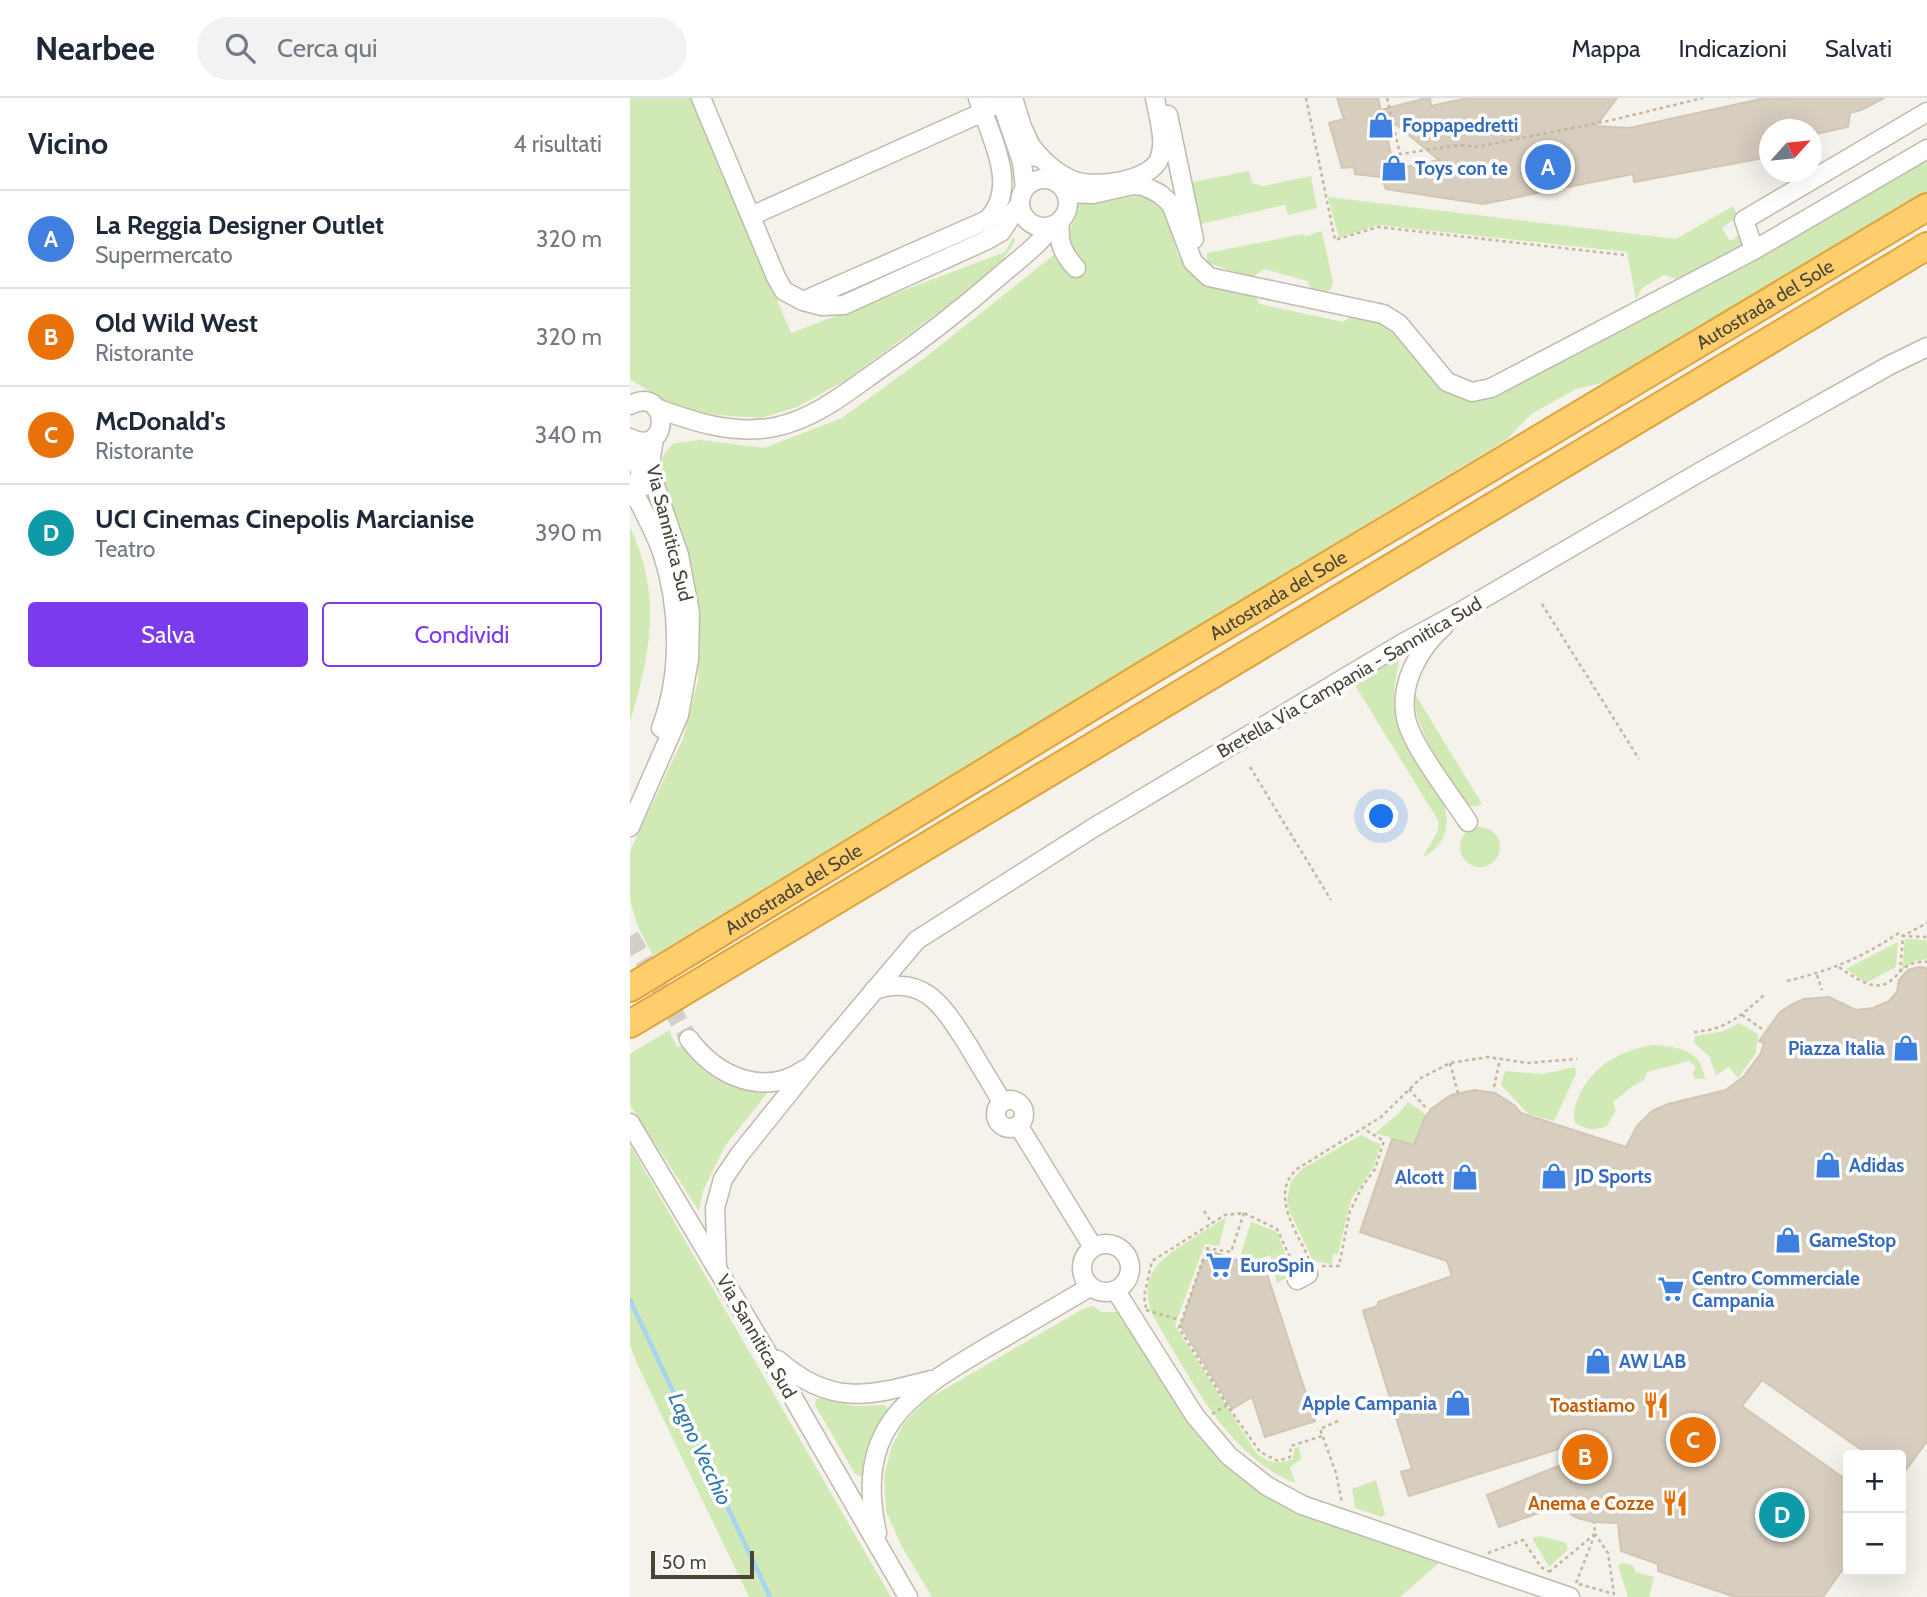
<!DOCTYPE html>
<html lang="it">
<meta charset="utf-8">
<style>
body{margin:0;font-family:Cabin,sans-serif;background:#f2f2f3;color:#1f2937}
.controls{position:absolute;right:21px;bottom:21px;display:grid;overflow:hidden;border-radius:7px;box-shadow:0 7px 28px #0002}
.controls button{width:63px;height:63px;display:grid;place-items:center;padding:0;border:0;border-bottom:2px solid #e0e1e3;background:#fff;color:#1f2937;font:35px sans-serif}
.compass{position:absolute;left:1129px;top:21px;width:63px;height:63px;border-radius:50%;background:#fff;box-shadow:0 7px 28px #0002;rotate:63deg}
.scale{position:absolute;left:21px;bottom:18px;width:103px;box-sizing:border-box;padding-left:7px;border:4px solid #4a4338;border-top:0;font-size:19px;line-height:24px;white-space:nowrap;color:#4a4338;-webkit-text-stroke:5px #fff;paint-order:stroke}
.you{position:absolute;left:752px;top:719px;width:24px;height:24px;margin:-18px;border:5px solid #fff;border-radius:50%;background:#1a73e8;box-shadow:0 0 0 10px #1a73e833}
.badge{display:grid;place-items:center;width:46px;height:46px;border-radius:50%;background:#7c3aed;color:#fff;font-size:23px;font-weight:700}
.pin{position:absolute;translate:-50% -50%;border:4px solid #fff;box-shadow:0 2px 7px #0006}
.list{margin:0;padding:0;list-style:none}
h2{display:flex;justify-content:space-between;align-items:center;height:91px;margin:0;padding:0 28px;font-size:30px}
h2 small{font-size:23px;font-weight:400;color:#747a83}
.list li{display:grid;grid-template-columns:46px 1fr auto;gap:21px;align-items:center;box-sizing:border-box;height:98px;padding:0 28px;border-top:2px solid #e0e1e3}
.list b{display:block;font-size:26px;white-space:nowrap}
.list p{margin:0;font-size:23px;white-space:nowrap;color:#747a83}
.list em{font-size:23px;font-style:normal;color:#747a83}
.actions{display:flex;gap:14px;padding:21px 28px}
.actions a{flex:1;padding:16px 0;border:2px solid #7c3aed;border-radius:7px;text-align:center;font-size:24px;color:#7c3aed}
.actions .main{background:#7c3aed;color:#fff}
.icon{flex:none;width:38px;height:38px;fill:none;stroke:currentColor;stroke-width:2;stroke-linecap:round;stroke-linejoin:round}
.map{position:relative;flex:none;width:1297px;height:1499px;overflow:hidden}
header{display:flex;align-items:center;gap:42px;box-sizing:border-box;height:98px;padding:0 35px;background:#fff;border-bottom:2px solid #e0e1e3}
header strong{font-size:33px}
nav{display:flex;gap:38px;margin-inline-start:auto;font-size:24px}
.search{width:490px;height:63px;background:#f2f2f3;display:flex;align-items:center;gap:18px;box-sizing:border-box;padding:0 24px;border-radius:38px;color:#747a83;font-size:26px}
main{display:flex}
aside{flex:1;background:#fff}
.map>svg:first-child{display:block}
.green{fill:#d1e9b4}
.lines{fill:none;stroke-linecap:round;stroke-linejoin:round}
.stream{stroke:#a8d3f1;stroke-width:4.5}
.building{fill:#d7cec0;stroke:#d2c6b3;stroke-width:2;fill-rule:evenodd}
.minor-tunnel{stroke:#d3cfc7;stroke-width:18;stroke-dasharray:18 9;stroke-linecap:butt}
.minor-casing{stroke:#c1baad;stroke-width:21}
.highway-casing{stroke:#dfa33c;stroke-width:30}
.path{stroke:#c3b69e;stroke-width:2.5;stroke-dasharray:3.5 3.5;stroke-linecap:butt}
.minor{stroke:#fff;stroke-width:18}
.highway{stroke:#fece6d;stroke-width:26}
.labels{text-anchor:middle;stroke-width:7;stroke-linejoin:round;paint-order:stroke}
.shop-label{font-size:19px;font-weight:bold;fill:#366cbe;stroke:#fff;text-anchor:start}
.street-label{font-size:19px;fill:#4a4338;stroke:#fff}
.food-label{font-size:19px;font-weight:bold;fill:#c56008;stroke:#fff;text-anchor:end}
.water-label{font-size:21px;font-style:italic;fill:#2e79b0;stroke:#fff}
</style>
<header>
<strong>Nearbee</strong>
<div class="search"><svg class="icon" aria-label="search" viewBox="0 0 24 24"><circle cx="10" cy="10" r="6"/><path d="M15 15l6 6"/></svg>Cerca qui</div>
<nav><a>Mappa</a><a>Indicazioni</a><a>Salvati</a></nav>
</header>
<main>
<aside>
<h2>Vicino<small>4 risultati</small></h2>
<ul class="list">
<li><span class="badge" style="background:#3f7fe0">A</span><div><b>La Reggia Designer Outlet</b><p>Supermercato</p></div><em>320 m</em></li>
<li><span class="badge" style="background:#e8710a">B</span><div><b>Old Wild West</b><p>Ristorante</p></div><em>320 m</em></li>
<li><span class="badge" style="background:#e8710a">C</span><div><b>McDonald's</b><p>Ristorante</p></div><em>340 m</em></li>
<li><span class="badge" style="background:#0f9aa8">D</span><div><b>UCI Cinemas Cinepolis Marcianise</b><p>Teatro</p></div><em>390 m</em></li>
</ul>
<div class="actions"><a class="main">Salva</a><a>Condividi</a></div>
</aside>
<div class="map">
<svg width="1297" height="1499" viewBox="0 0 1297 1499">
<rect width="100%" height="100%" fill="#f5f2eb"/>
<!-- green -->
<g class="green">
<polygon points="0,0 61,0 161,235 375,154 384,138 385,144 373,161 328,200 216,282 167,309 131,320 87,317 43,308 0,281"/>
<path d="M 1297,59 L 1297,94 L 977,284 L 946,291 L 900,317 L 876,342 L 23,858 L 8,829 L 0,802 L 0,753 L 53,641 L 68,582 L 69,521 L 51,433 L 29,370 L 34,356 L 44,345 L 71,342 L 134,350 L 212,320 L 297,258 L 425,156 L 440,174 L 439,135 L 448,111 L 447,104 C 475,110 497,93 526,99 L 540,119 L 546,152 L 552,164 L 562,173 L 624,195 L 630,206 L 713,224 L 723,217 L 756,225 L 767,232 L 812,289 L 834,300 L 855,299 L 1121,164 Z"/>
<polygon points="619,73 622,85 633,88 681,78 687,110 658,117 655,107 566,127 558,85"/>
<polygon points="698,99 1046,141 1103,108 1108,118 1092,130 1099,142 1103,142 1112,135 1112,148 1048,182 1034,177 1012,190 1006,202 997,154 748,127 709,140"/>
<polygon points="692,133 703,184 701,191 692,196 683,194 677,183 635,171 622,179 577,165 577,155 673,136 676,138"/>
<path d="M 0,429 C 32,497 21,554 0,624 Z"/>
<path d="M 766,562 L 769,564 C 765,582 762,600 766,619 C 770,644 800,684 814,707 C 821,729 813,750 793,759 L 808,733 L 809,724 L 725,587 L 752,568 Z"/>
<path d="M 785,596 L 852,706 C 847,709 839,710 835,705 C 818,677 781,628 785,596 Z"/>
<circle cx="850" cy="749" r="20"/>
<polygon points="1275,841 1297,842 1297,861 1284,863 1272,872"/>
<polygon points="1268,844 1266,869 1236,885 1216,871"/>
<polygon points="1109,925 1128,936 1126,955 1108,980 1099,969 1086,977 1079,958 1064,945 1065,938 1094,933"/>
<path d="M 39,932 L 47,949 L 52,948 C 77,982 97,991 139,993 L 95,1048 L 73,1093 L 69,1113 L 0,1007 L 0,956 Z"/>
<path d="M 1024,947 C 1050,949 1071,952 1075,981 L 1065,981 L 1063,975 L 1066,969 L 1059,963 L 1017,974 L 1014,982 L 1003,988 L 983,1004 L 986,1012 L 977,1028 C 964,1033 957,1032 945,1025 C 943,1015 945,1007 949,998 C 963,967 991,952 1024,947 Z"/>
<polygon points="945,969 946,976 924,1023 898,1016 871,987 875,973 913,976"/>
<polygon points="778,1004 797,1017 786,1047 745,1035 768,1016"/>
<polygon points="731,1037 751,1047 743,1070 721,1102 708,1156 703,1156 702,1166 683,1163 660,1114 657,1102 661,1083 672,1071"/>
<polygon points="0,1047 261,1499 119,1499 7,1266 0,1247"/>
<path d="M 596,1120 L 589,1148 L 575,1146 L 545,1227 L 627,1356 C 641,1365 647,1367 663,1361 L 664,1350 L 669,1349 L 671,1361 L 660,1369 L 665,1385 C 596,1357 561,1280 524,1220 C 507,1181 525,1164 557,1144 C 570,1136 582,1127 596,1120 Z"/>
<polygon points="621,1124 647,1134 663,1176 647,1185 640,1157 624,1163 611,1156"/>
<polygon points="462,1208 472,1214 491,1214 565,1335 631,1395 670,1417 810,1464 770,1499 302,1499 271,1447 256,1413 254,1378 262,1348 274,1325 296,1302 451,1212"/>
<polygon points="193,1300 223,1308 255,1307 259,1313 242,1343 234,1377 230,1378 225,1376 185,1307 186,1301"/>
<polygon points="746,1382 755,1416 752,1419 725,1410 722,1391"/>
<polygon points="911,1438 936,1445 938,1452 919,1469 902,1440"/>
<polygon points="993,1465 1004,1468 1005,1474 1024,1479 1019,1499 998,1499 988,1467"/>
</g>
<g class="lines">
<!-- stream -->
<polyline class="stream" points="0,1202 140,1499"/>
</g>
<!-- building -->
<g class="building">
<path d="M 707,0 L 748,0 L 751,12 L 796,0 L 800,0 L 801,8 L 838,0 L 987,0 L 966,28 L 999,30 L 1135,0 L 1254,0 L 1231,12 L 1220,15 L 1218,29 L 1181,37 L 1181,32 L 1139,32 L 1139,59 L 1004,84 L 1003,76 L 853,106 L 756,91 L 751,79 L 725,76 L 724,69 L 712,70 L 699,25 L 714,21 ZM 752,15 L 809,62 L 771,70 L 762,61 Z"/>
<polygon points="1289,869 1297,870 1297,1343 1271,1379 1271,1357 1239,1357 1132,1282 1112,1308 1218,1383 1218,1464 1193,1499 1105,1499 1028,1473 1028,1466 991,1453 988,1425 964,1424 947,1420 928,1408 869,1429 857,1397 943,1362 938,1348 779,1398 771,1374 782,1371 733,1213 748,1208 748,1204 822,1178 817,1163 730,1134 762,1041 784,1047 794,1021 801,1011 821,997 844,992 865,995 884,1007 891,1015 996,1049 1007,1028 1022,1013 1038,1006 1096,992 1114,978 1131,955 1134,945 1129,943 1150,914 1161,907 1174,901 1199,899 1226,912 1243,910 1259,903 1267,894 1269,882 1278,872"/>
<polygon points="577,1152 621,1167 633,1164 685,1323 635,1339 622,1299 602,1311 551,1228"/>
</g>
<g class="lines">
<!-- minor-tunnel -->
<polyline class="minor-tunnel" points="0,838 59,941"/>
<!-- minor casing -->
<g class="minor-casing">
<g id="minor">
<polyline points="71,0 146,179 154,193 173,203 192,208 214,207 357,142 371,134 390,105"/>
<polyline points="370,0 392,64 395,90"/>
<polyline points="383,0 392,29 406,59"/>
<polyline points="538,17 564,141"/>
<path d="M 401,48 C 413,63 424,74 442,82 C 463,91 522,84 530,59 C 536,41 528,18 525,0"/>
<circle cx="414" cy="105" r="24"/>
<polyline points="436,95 463,96 503,87 514,88 530,96 541,106 563,164 579,179 753,216 769,226 817,284 842,294 861,290 1124,152 1297,51"/>
<polyline points="121,118 351,15 371,3"/>
<path d="M 430,124 C 428,144 432,155 446,170"/>
<polyline points="1124,152 1114,122 1297,14"/>
<path d="M 173,203 L 357,122 C 391,90 359,36 348,0"/>
<path d="M 0,307 C 41,286 41,361 0,340"/>
<path d="M 26,310 C 64,324 104,337 145,329 C 184,321 216,295 247,273 C 291,243 333,210 373,175 C 391,160 409,146 423,128"/>
<polyline points="0,342 15,388"/>
<path d="M 0,385 C 10,408 24,431 32,454 C 50,508 52,576 31,630"/>
<path d="M 814,528 C 789,550 769,586 776,620 C 781,647 822,699 838,724"/>
<polyline points="0,729 49,617 59,561 60,515 49,457 21,376 21,359 24,340"/>
<path d="M 244,892 C 295,875 314,910 338,947 C 349,966 361,985 372,1004"/>
<path d="M 59,941 C 86,978 134,1000 175,971"/>
<circle cx="380" cy="1016" r="14"/>
<polyline points="0,1025 135,1251 278,1499"/>
<polyline points="388,1027 463,1149"/>
<circle cx="476" cy="1170" r="24"/>
<polyline points="87,1170 85,1110 93,1081 110,1056 183,965 287,842 463,730 773,545 830,514 1070,374 1260,267 1297,249"/>
<polyline points="667,1182 678,1176"/>
<polyline points="486,1193 565,1318 599,1358 637,1388 672,1407 940,1499"/>
<path d="M 148,1262 C 201,1309 239,1298 301,1282"/>
<path d="M 247,1435 C 225,1333 273,1299 354,1251 C 389,1231 424,1210 460,1189"/>
</g>
</g>
<!-- highway casing -->
<g class="highway-casing">
<g id="highway">
<path id="s1" d="M 0,890 L 522,572 L 1297,109"/>
<polyline points="0,926 1297,148"/>
</g>
</g>
<!-- path -->
<g class="path">
<polyline points="676,0 705,142 748,129 994,157"/>
<polyline points="757,0 770,56 830,47 846,49 978,23 1073,0"/>
<polyline points="912,506 1009,661"/>
<polyline points="620,669 701,802"/>
<path d="M 1209,869 C 1271,915 1257,860 1297,864"/>
<polyline points="1270,874 1273,838 1297,839"/>
<polyline points="1187,877 1192,892"/>
<path d="M 1157,883 C 1202,872 1229,861 1269,835 L 1273,838 L 1297,825"/>
<polyline points="1112,917 1132,931"/>
<path d="M 1064,934 C 1096,932 1112,917 1134,897"/>
<polyline points="820,965 828,995"/>
<polyline points="864,989 870,961"/>
<polyline points="779,991 796,1010"/>
<polyline points="574,1113 582,1125"/>
<polyline points="614,1115 601,1154 577,1150 549,1230 597,1307 630,1354 648,1363 660,1359 661,1348 692,1338"/>
<path d="M 679,1161 C 667,1134 639,1096 667,1071 L 751,1019 L 791,980 L 820,965 L 858,959 L 897,965 L 947,961"/>
<polyline points="692,1168 709,1168 720,1113 732,1089 745,1071 754,1043 734,1031"/>
<polyline points="516,1210 514,1198 522,1163 595,1117 614,1115 647,1131 664,1168"/>
<polyline points="516,1212 550,1222"/>
<polyline points="582,1316 597,1307"/>
<polyline points="708,1323 690,1331 706,1375 712,1405"/>
<polyline points="858,1455 893,1442 911,1469 920,1474"/>
<polyline points="919,1474 965,1436"/>
<polyline points="946,1485 965,1436 964,1424"/>
<polyline points="949,1486 984,1496 978,1455 965,1436"/>
</g>
<!-- minor -->
<use href="#minor" class="minor"/>
<!-- highway -->
<use href="#highway" class="highway"/>
</g>
<!-- icons -->
<defs>
<g id="shop-bare" transform="scale(2.1)"><path d="M-5-2.5h2.3a2.7 3.5 0 0 1 5.4 0H5L5.5 6h-11ZM-1.5-2.5h3a1.5 2.3 0 0 0-3 0Z" fill="#3f7fe0" stroke="#fff" stroke-width="2.5" paint-order="stroke"/></g>
<g id="supermarket-bare" transform="scale(2.1)"><path d="M-6-5.5h2.5l.6 2H6L4.5 2H-2.5L-4.4-4H-6ZM-1.5 3.2a1.3 1.3 0 1 0 .1 0ZM3 3.2a1.3 1.3 0 1 0 .1 0Z" fill="#3f7fe0" stroke="#fff" stroke-width="2.5" paint-order="stroke"/></g>
<g id="restaurant-bare" transform="scale(2.1)"><path d="M-5-6h1v4h1v-4h1v4h1v-4h1v5L-1.5 .5V6h-2V.5L-5-1ZM5-6V6H3V1.5H1.5Q1.5-4 5-6Z" fill="#e8710a" stroke="#fff" stroke-width="2.5" paint-order="stroke"/></g>
</defs>
<g fill-rule="evenodd">
<use href="#shop-bare" x="751" y="27"/>
<use href="#shop-bare" x="764" y="70"/>
<use href="#shop-bare" x="1276" y="950"/>
<use href="#shop-bare" x="1198" y="1067"/>
<use href="#shop-bare" x="924" y="1078"/>
<use href="#shop-bare" x="835" y="1079"/>
<use href="#shop-bare" x="1158" y="1142"/>
<use href="#supermarket-bare" x="589" y="1167"/>
<use href="#supermarket-bare" x="1041" y="1191"/>
<use href="#shop-bare" x="968" y="1263"/>
<use href="#shop-bare" x="828" y="1305"/>
<use href="#restaurant-bare" x="1026" y="1307"/>
<use href="#restaurant-bare" x="1045" y="1405"/>
</g>
<g class="labels">
<!-- shop labels -->
<g class="shop-label">
<text x="772" y="34">Foppapedretti</text>
<text x="785" y="77">Toys con te</text>
<text x="1255" y="957" text-anchor="end">Piazza Italia</text>
<text x="1219" y="1074">Adidas</text>
<text x="945" y="1085">JD Sports</text>
<text x="814" y="1086" text-anchor="end">Alcott</text>
<text x="1179" y="1149">GameStop</text>
<text x="610" y="1174">EuroSpin</text>
<text x="1062" y="1187">Centro Commerciale<tspan x="1062" dy="22">Campania</tspan></text>
<text x="989" y="1270">AW LAB</text>
<text x="807" y="1312" text-anchor="end">Apple Campania</text>
</g>
<!-- street labels -->
<g class="street-label">
<text dy="7" stroke="none"><textPath href="#s1" startOffset="1325">Autostrada del Sole</textPath></text>
<text transform="translate(40 435) rotate(76)" y="7">Via Sannitica Sud</text>
<text dy="7" stroke="none"><textPath href="#s1" startOffset="758">Autostrada del Sole</textPath></text>
<text transform="translate(719 579) rotate(-30)" y="7">Bretella Via Campania - Sannitica Sud</text>
<text dy="7" stroke="none"><textPath href="#s1" startOffset="191">Autostrada del Sole</textPath></text>
<text transform="translate(127 1238) rotate(60)" y="7">Via Sannitica Sud</text>
</g>
<!-- food labels -->
<g class="food-label">
<text x="1005" y="1314">Toastiamo</text>
<text x="1024" y="1412">Anema e Cozze</text>
</g>
<!-- water labels -->
<g class="water-label">
<text transform="translate(70 1351) rotate(65)" y="7">Lagno Vecchio</text>
</g>
</g>
</svg>
<div class="controls">
<button>+</button>
<button>−</button>
</div>
<svg class="compass" viewBox="-18 -18 36 36"><path d="M0-13l5 13h-10z" fill="#e53935"/><path d="M0 13l5-13h-10z" fill="#747a83"/></svg>
<div class="scale">50 m</div>
<div class="you"></div>
<div class="pin badge" style="left:918px;top:69px;background:#3f7fe0">A</div>
<div class="pin badge" style="left:955px;top:1359px;background:#e8710a">B</div>
<div class="pin badge" style="left:1063px;top:1342px;background:#e8710a">C</div>
<div class="pin badge" style="left:1152px;top:1417px;background:#0f9aa8">D</div>
</div>
</main>
